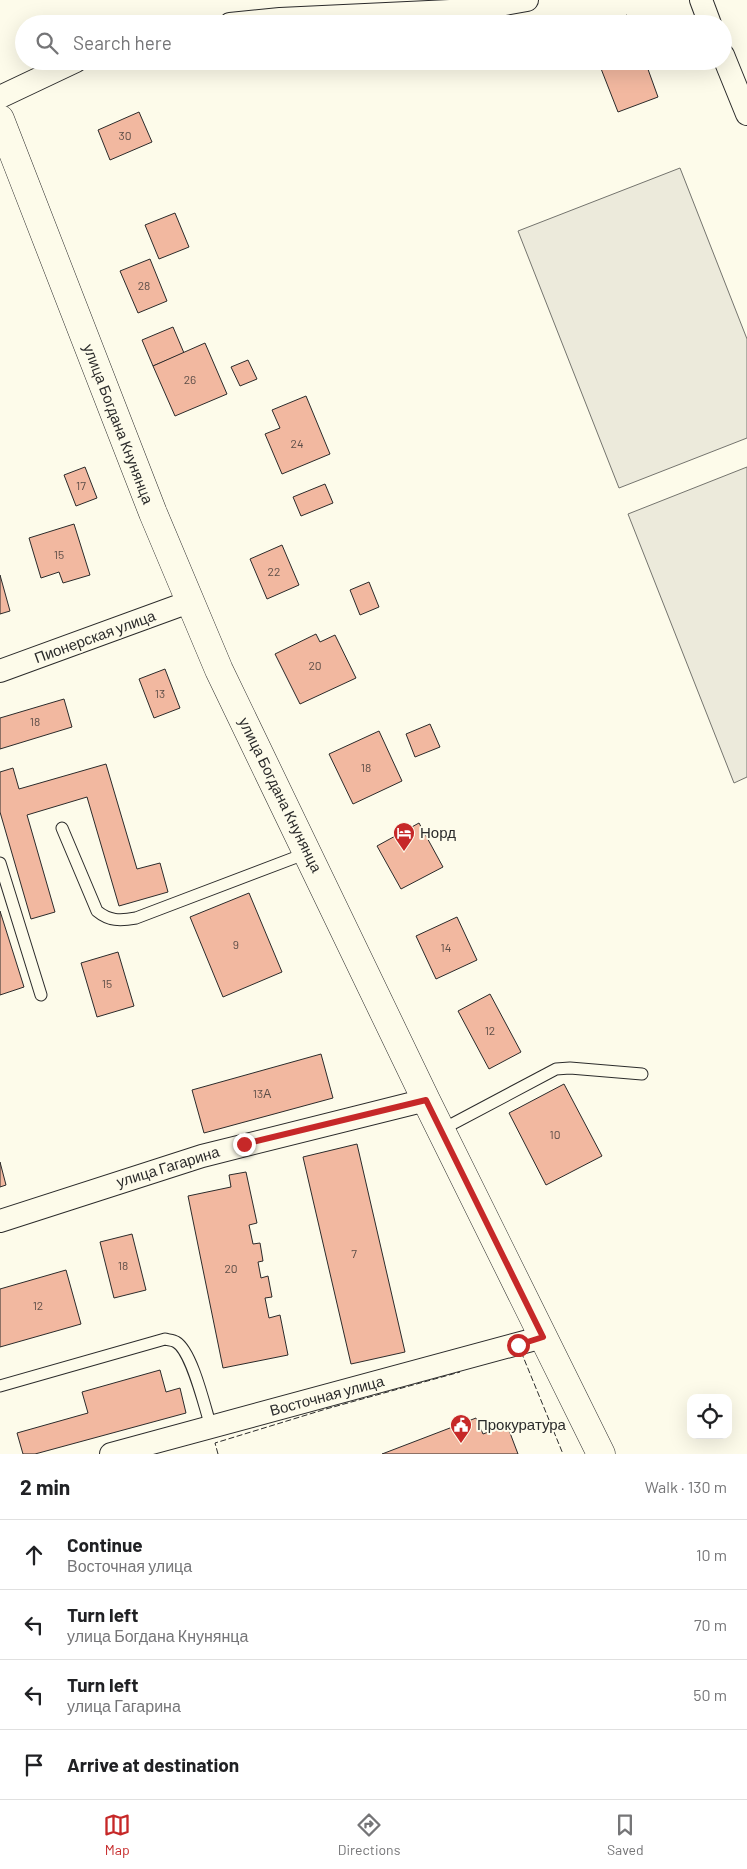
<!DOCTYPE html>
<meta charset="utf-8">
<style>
body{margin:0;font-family:Barlow,sans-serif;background:#f2f2f2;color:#202124}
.controls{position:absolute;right:15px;bottom:15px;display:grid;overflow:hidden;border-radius:10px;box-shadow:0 5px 20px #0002}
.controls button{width:45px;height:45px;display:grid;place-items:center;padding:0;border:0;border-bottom:1px solid #e0e0e0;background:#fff;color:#202124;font:25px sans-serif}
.stop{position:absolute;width:15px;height:15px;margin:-11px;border:4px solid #c62828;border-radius:50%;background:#fff}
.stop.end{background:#c62828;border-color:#fff;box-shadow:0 1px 5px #0008}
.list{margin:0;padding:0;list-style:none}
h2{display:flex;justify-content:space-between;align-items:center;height:65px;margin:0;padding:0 20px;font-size:21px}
h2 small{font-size:16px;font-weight:400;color:#757577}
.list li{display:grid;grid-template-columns:32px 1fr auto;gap:15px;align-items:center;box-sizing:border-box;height:70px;padding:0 20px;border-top:1px solid #e0e0e0}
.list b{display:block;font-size:19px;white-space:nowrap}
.list p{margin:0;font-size:16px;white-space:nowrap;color:#757577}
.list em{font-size:16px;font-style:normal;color:#757577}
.icon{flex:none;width:28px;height:28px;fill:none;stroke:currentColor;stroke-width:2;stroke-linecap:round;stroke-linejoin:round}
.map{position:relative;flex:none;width:747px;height:1454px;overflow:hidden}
.search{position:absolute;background:#fff;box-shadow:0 5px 20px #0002;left:15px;right:15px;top:15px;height:55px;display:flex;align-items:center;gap:12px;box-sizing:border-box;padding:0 18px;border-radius:28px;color:#757577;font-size:19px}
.sheet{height:345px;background:#fff}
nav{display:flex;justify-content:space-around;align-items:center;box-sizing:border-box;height:70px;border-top:1px solid #e0e0e0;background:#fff;font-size:14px;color:#757577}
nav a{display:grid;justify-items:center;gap:2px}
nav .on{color:#c62828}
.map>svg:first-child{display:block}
.parking{fill:#eceadb;stroke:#74746e}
.building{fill:#f2b8a0;stroke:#2b2b2b}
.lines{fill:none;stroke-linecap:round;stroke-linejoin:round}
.lane-casing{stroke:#2b2b2b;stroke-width:13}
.street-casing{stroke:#2b2b2b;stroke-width:24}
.secondary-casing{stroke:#2b2b2b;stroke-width:29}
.lane{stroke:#fdfbea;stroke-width:11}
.street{stroke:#fdfbea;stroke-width:22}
.secondary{stroke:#fdfbea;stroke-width:28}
.fence{stroke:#2b2b2b;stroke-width:1;stroke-dasharray:6 2.5;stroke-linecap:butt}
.route{stroke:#c62828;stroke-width:6}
.labels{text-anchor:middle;stroke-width:4;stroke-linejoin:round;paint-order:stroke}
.number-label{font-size:12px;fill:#5d4e48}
.street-label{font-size:15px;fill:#2b2b2b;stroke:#fdfbea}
.poi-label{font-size:15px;fill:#2b2b2b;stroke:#fdfbea;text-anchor:start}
</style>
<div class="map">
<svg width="747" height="1454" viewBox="0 0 747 1454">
<rect width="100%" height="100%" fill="#fdfbea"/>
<!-- parking -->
<g class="parking">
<polygon points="680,168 747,339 747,438 619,488 518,231"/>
<polygon points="747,467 747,777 734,783 628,514"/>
</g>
<!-- building -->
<g class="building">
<polygon points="627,15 630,24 604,24"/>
<polygon points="598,61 645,61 658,97 618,112"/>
<polygon points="139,112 152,142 110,160 98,130"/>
<polygon points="175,213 189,247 159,259 145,225"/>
<polygon points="150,259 167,301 138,313 120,271"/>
<polygon points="173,327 184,353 153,366 142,340"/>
<polygon points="205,343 227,394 175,416 153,366"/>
<polygon points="248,360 257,379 240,386 231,367"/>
<polygon points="306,396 330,454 282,474 265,434 280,428 272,410"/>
<polygon points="85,467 97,498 76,506 64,475"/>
<polygon points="325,484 333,503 301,516 293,497"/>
<polygon points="74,524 90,575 63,583 59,572 41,578 29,538"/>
<polygon points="282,545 299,585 267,599 250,559"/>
<polygon points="0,575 10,611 0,614"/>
<polygon points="369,582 379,607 360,615 350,590"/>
<polygon points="316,634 320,642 335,635 356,678 300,704 275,654"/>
<polygon points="165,669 180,708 154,718 139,679"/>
<polygon points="64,699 72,727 0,749 0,718"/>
<polygon points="430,724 440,747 415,757 406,734"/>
<polygon points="379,731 402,781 353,804 329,754"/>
<polygon points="106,764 137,869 160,863 168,892 119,906 87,797 27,815 55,912 31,919 0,812 0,772 13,768 19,789"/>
<polygon points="419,823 443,867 401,889 377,846"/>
<polygon points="249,893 282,972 223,997 190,917"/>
<polygon points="0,911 24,987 0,995"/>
<polygon points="457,917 477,960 436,979 416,936"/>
<polygon points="118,952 134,1006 97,1017 81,963"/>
<polygon points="490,994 521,1052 489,1069 458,1011"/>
<polygon points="321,1054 333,1098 204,1133 192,1090"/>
<polygon points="564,1084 602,1156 546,1185 509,1113"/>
<polygon points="357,1144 405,1352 351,1364 303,1157"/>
<polygon points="0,1162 6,1185 0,1187"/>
<polygon points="246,1172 257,1223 249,1225 253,1244 260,1243 263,1261 258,1262 261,1278 268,1276 272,1297 265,1298 269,1318 280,1315 288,1355 223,1368 188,1196 231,1187 229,1175"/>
<polygon points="132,1234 146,1290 114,1298 100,1242"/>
<polygon points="66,1270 81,1324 0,1347 0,1289"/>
<polygon points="160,1370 166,1392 180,1388 186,1413 35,1454 23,1454 17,1433 88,1413 82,1392"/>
<polygon points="476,1418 483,1434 507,1425 518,1454 382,1454"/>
</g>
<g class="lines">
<!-- lane casing -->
<g class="lane-casing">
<g id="lane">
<path d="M 62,828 L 97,911 C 109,921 120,921 136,918 L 307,853"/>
<polyline points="0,863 41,995"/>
<polyline points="441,1130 556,1069 570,1068 642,1074"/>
<path d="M 0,1386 L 165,1339 C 168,1340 173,1340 176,1342 C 192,1351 205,1408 211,1427"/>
</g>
</g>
<!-- street casing -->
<g class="street-casing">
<g id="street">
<polyline points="701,0 710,24"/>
<polyline points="230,24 280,19 471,10 527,0"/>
<polyline points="723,55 747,114"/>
<polyline points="0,97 76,61"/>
<polyline points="0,671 189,602"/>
<polyline points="0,1221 202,1156 426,1100"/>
<polyline points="111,1454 543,1337"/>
</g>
</g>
<!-- secondary casing -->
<g class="secondary-casing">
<polyline id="secondary" points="0,119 153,513 219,670 426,1100 601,1454"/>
</g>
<!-- lane -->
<use href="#lane" class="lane"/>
<!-- street -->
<use href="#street" class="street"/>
<!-- secondary -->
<use href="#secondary" class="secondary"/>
<!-- fence -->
<g class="fence">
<polyline points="520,1355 522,1354 563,1454"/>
<polyline points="218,1454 215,1443 326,1409 460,1372"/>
</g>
</g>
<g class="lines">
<!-- route -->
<polyline class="route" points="244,1144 426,1100 543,1337 518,1345"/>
</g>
<!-- icons -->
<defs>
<g id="hotel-pin" transform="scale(1.125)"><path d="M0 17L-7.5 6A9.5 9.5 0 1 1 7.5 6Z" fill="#c62828" stroke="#fdfbea"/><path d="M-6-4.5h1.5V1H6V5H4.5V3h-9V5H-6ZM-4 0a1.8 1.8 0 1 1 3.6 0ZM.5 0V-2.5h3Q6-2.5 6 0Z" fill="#fff"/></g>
<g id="civic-pin" transform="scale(1.125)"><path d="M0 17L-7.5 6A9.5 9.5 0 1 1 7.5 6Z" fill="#c62828" stroke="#fdfbea"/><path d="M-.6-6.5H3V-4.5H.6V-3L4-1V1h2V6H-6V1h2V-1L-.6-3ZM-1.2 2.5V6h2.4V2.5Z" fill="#fff"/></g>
</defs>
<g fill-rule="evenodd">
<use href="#hotel-pin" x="404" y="833"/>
<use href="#civic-pin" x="461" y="1425"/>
</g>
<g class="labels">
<!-- number labels -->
<g class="number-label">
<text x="125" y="140">30</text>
<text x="144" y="290">28</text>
<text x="190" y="384">26</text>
<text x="297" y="448">24</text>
<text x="81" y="490">17</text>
<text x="59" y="559">15</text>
<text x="274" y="576">22</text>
<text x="315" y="670">20</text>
<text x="160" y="698">13</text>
<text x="35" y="726">18</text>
<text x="366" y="772">18</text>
<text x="236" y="949">9</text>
<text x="446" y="952">14</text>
<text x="107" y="988">15</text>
<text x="490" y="1035">12</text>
<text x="262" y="1098">13А</text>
<text x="555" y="1139">10</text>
<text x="354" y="1258">7</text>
<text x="123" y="1270">18</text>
<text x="231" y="1273">20</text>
<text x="38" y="1310">12</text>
</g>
<!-- street labels -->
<g class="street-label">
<text transform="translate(118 424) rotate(69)" y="5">улица Богдана Кнунянца</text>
<text transform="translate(95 637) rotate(-20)" y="5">Пионерская улица</text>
<text transform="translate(280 795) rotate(64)" y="5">улица Богдана Кнунянца</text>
<text transform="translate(168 1167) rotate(-17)" y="5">улица Гагарина</text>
<text transform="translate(327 1396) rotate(-15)" y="5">Восточная улица</text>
</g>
<!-- poi labels -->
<g class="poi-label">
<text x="420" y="838">Норд</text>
<text x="477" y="1430">Прокуратура</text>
</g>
</g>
</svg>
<div class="controls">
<button><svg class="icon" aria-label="locate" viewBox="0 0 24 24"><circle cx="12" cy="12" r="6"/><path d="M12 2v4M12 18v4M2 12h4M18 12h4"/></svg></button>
</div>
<div class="stop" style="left:518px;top:1345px"></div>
<div class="stop end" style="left:244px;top:1144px"></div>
<div class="search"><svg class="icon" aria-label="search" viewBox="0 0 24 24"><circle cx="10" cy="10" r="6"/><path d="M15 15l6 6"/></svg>Search here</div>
</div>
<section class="sheet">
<h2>2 min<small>Walk · 130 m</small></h2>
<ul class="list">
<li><svg class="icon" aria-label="ahead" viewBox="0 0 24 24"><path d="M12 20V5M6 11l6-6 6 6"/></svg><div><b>Continue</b><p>Восточная улица</p></div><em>10 m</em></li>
<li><svg class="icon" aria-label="left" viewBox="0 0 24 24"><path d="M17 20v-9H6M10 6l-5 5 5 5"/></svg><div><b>Turn left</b><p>улица Богдана Кнунянца</p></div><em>70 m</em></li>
<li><svg class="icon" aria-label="left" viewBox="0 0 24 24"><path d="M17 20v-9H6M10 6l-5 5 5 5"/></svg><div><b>Turn left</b><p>улица Гагарина</p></div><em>50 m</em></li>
<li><svg class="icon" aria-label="arrive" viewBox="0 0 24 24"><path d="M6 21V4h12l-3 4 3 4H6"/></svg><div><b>Arrive at destination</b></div></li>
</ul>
</section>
<nav>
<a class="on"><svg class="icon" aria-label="map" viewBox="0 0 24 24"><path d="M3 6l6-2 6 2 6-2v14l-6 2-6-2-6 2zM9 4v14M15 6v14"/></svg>Map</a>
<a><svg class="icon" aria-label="directions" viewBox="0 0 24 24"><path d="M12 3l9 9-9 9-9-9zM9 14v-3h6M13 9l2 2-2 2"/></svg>Directions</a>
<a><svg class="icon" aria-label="saved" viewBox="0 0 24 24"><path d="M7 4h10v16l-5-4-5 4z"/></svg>Saved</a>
</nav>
